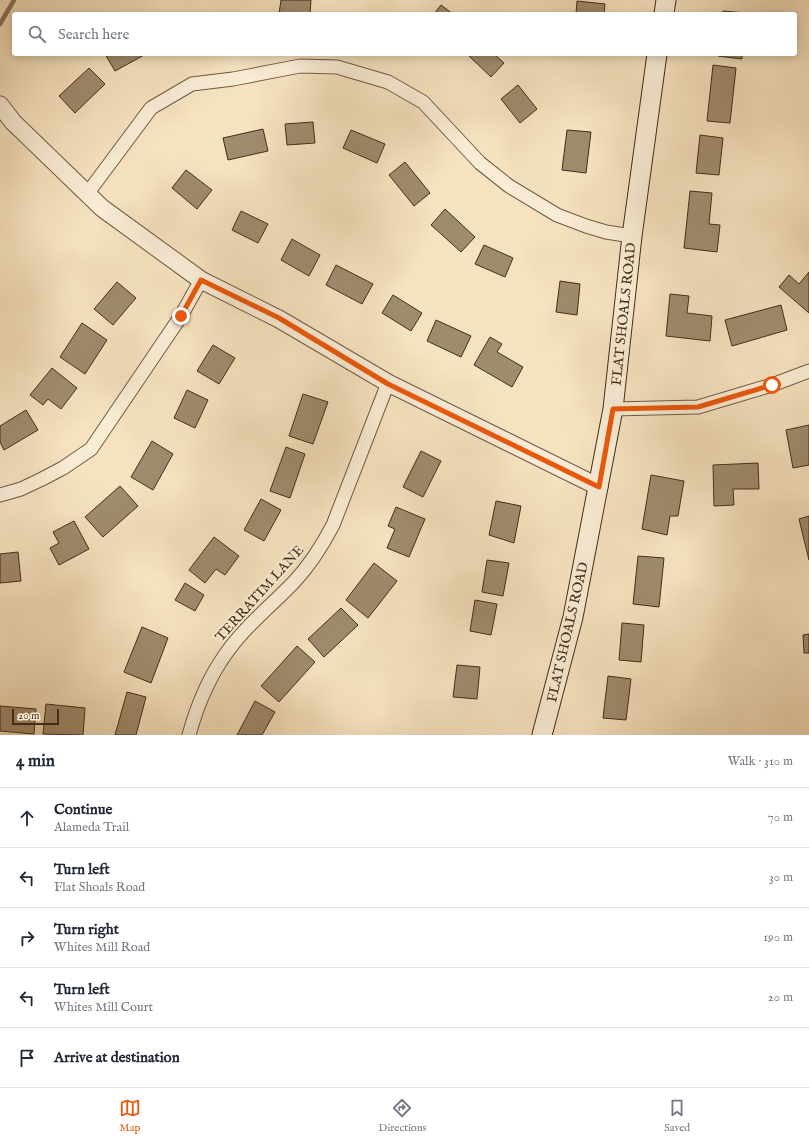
<!DOCTYPE html>
<meta charset="utf-8">
<style>
body{margin:0;font-family:"IM FELL English",serif;background:#f6f6f7;color:#1f2937}
.scale{position:absolute;left:12px;bottom:10px;width:47px;box-sizing:border-box;padding-left:4px;border:2px solid #432d17;border-top:0;font-size:11px;line-height:14px;white-space:nowrap;color:#432d17;-webkit-text-stroke:3px #f9ecd5;paint-order:stroke}
.stop{position:absolute;width:12px;height:12px;margin:-9px;border:3px solid #ea580c;border-radius:50%;background:#fff}
.stop.end{background:#ea580c;border-color:#fff;box-shadow:0 1px 4px #0008}
.list{margin:0;padding:0;list-style:none}
h2{display:flex;justify-content:space-between;align-items:center;height:52px;margin:0;padding:0 16px;font-size:17px}
h2 small{font-size:13px;font-weight:400;color:#747a83}
.list li{display:grid;grid-template-columns:26px 1fr auto;gap:12px;align-items:center;box-sizing:border-box;height:60px;padding:0 16px;border-top:1px solid #e0e1e3}
.list b{display:block;font-size:15px;white-space:nowrap}
.list p{margin:0;font-size:13px;white-space:nowrap;color:#747a83}
.list em{font-size:13px;font-style:normal;color:#747a83}
.icon{flex:none;width:22px;height:22px;fill:none;stroke:currentColor;stroke-width:2;stroke-linecap:round;stroke-linejoin:round}
.map{position:relative;flex:none;width:809px;height:735px;overflow:hidden}
.search{position:absolute;background:#fff;box-shadow:0 2px 10px #0003;left:12px;right:12px;top:12px;height:44px;display:flex;align-items:center;gap:10px;box-sizing:border-box;padding:0 14px;border-radius:4px;color:#747a83;font-size:15px}
.sheet{height:352px;background:#fff}
nav{display:flex;justify-content:space-around;align-items:center;box-sizing:border-box;height:56px;border-top:1px solid #e0e1e3;background:#fff;font-size:11px;color:#747a83}
nav a{display:grid;justify-items:center;gap:2px}
nav .on{color:#ea580c}
.map>svg:first-child{display:block}
.lines{fill:none;stroke-linecap:round;stroke-linejoin:round}
.stream{stroke:#8a745a;stroke-width:4.5}
.building{fill:#a08b6e;stroke:#432d17}
.minor-casing{stroke:#705a41;stroke-width:15}
.tertiary-casing{stroke:#705a41;stroke-width:19}
.secondary-casing{stroke:#432d17;stroke-width:21}
.minor{stroke:#f9ecd5;stroke-width:13}
.tertiary{stroke:#f9ecd5;stroke-width:17}
.secondary{stroke:#f9ecd5;stroke-width:19}
.route{stroke:#ea580c;stroke-width:5}
.labels{text-anchor:middle;stroke-width:4;stroke-linejoin:round;paint-order:stroke}
.street-label{font-size:14px;fill:#432d17;stroke:#f9ecd5}
</style>
<div class="map">
<svg width="809" height="735" viewBox="0 0 809 735">
<rect width="100%" height="100%" fill="#f6e2bf"/>
<filter id="stains"><feTurbulence type="fractalNoise" baseFrequency=".005" numOctaves="4"/><feColorMatrix values="0 0 0 0 .2 0 0 0 0 .09 0 0 0 0 .02 0 0 0 .5 -.17"/></filter>
<radialGradient id="worn" r=".72"><stop offset=".6" stop-color="#630" stop-opacity="0"/><stop offset="1" stop-color="#630" stop-opacity=".3"/></radialGradient>
<g class="lines">
<!-- stream -->
<polyline class="stream" points="0,24 14,0"/>
</g>
<!-- building -->
<g class="building">
<polygon points="281,0 311,0 310,14 279,14"/>
<polygon points="577,1 605,4 604,14 576,14"/>
<polygon points="441,5 453,14 434,14"/>
<polygon points="723,11 747,13 747,14 722,14"/>
<polygon points="105,54 146,54 115,71"/>
<polygon points="471,54 494,54 504,63 491,77 469,56"/>
<polygon points="718,54 742,54 742,59 718,56"/>
<polygon points="713,65 736,68 730,123 707,121"/>
<polygon points="89,68 105,84 75,113 59,96"/>
<polygon points="518,85 537,109 520,123 501,99"/>
<polygon points="313,122 315,143 287,145 285,124"/>
<polygon points="263,129 268,151 228,160 223,138"/>
<polygon points="351,130 385,144 377,163 343,148"/>
<polygon points="567,130 591,132 586,173 562,170"/>
<polygon points="700,135 723,138 719,175 696,173"/>
<polygon points="405,162 430,193 414,206 389,175"/>
<polygon points="186,170 212,190 197,209 172,188"/>
<polygon points="690,191 712,193 709,224 720,225 717,252 684,248"/>
<polygon points="445,209 475,237 461,252 431,225"/>
<polygon points="241,211 268,224 258,243 232,230"/>
<polygon points="292,239 320,255 309,276 281,260"/>
<polygon points="484,245 513,258 505,277 475,264"/>
<polygon points="336,265 373,284 362,304 326,285"/>
<polygon points="809,272 809,313 779,287 789,275 799,284"/>
<polygon points="560,281 580,284 577,315 556,312"/>
<polygon points="117,282 136,298 113,325 94,309"/>
<polygon points="670,294 689,296 687,313 712,316 710,341 666,336"/>
<polygon points="393,295 422,313 411,331 382,313"/>
<polygon points="781,305 787,330 732,346 725,320"/>
<polygon points="436,320 471,336 461,357 427,341"/>
<polygon points="82,323 107,340 85,374 60,357"/>
<polygon points="490,337 502,344 497,352 523,367 512,387 474,365"/>
<polygon points="213,345 235,358 219,384 197,371"/>
<polygon points="52,368 77,388 61,409 48,399 43,405 30,395"/>
<polygon points="187,390 208,400 195,428 174,418"/>
<polygon points="303,394 328,402 313,444 289,436"/>
<polygon points="26,410 38,430 4,450 0,442 0,426"/>
<polygon points="809,425 809,465 793,468 786,430"/>
<polygon points="152,441 173,454 153,490 131,477"/>
<polygon points="286,447 305,454 290,498 270,491"/>
<polygon points="421,451 441,461 423,497 403,487"/>
<polygon points="758,463 759,489 733,489 734,505 714,506 713,465"/>
<polygon points="651,475 684,481 678,516 670,516 667,535 642,529"/>
<polygon points="120,486 138,506 103,537 85,517"/>
<polygon points="261,499 281,510 264,541 244,530"/>
<polygon points="496,501 521,506 514,543 489,535"/>
<polygon points="396,507 425,519 409,557 387,548 395,529 388,526"/>
<polygon points="809,516 809,560 799,519"/>
<polygon points="74,521 89,549 59,565 50,548 59,543 53,532"/>
<polygon points="214,537 239,556 225,575 216,569 205,583 189,570"/>
<polygon points="18,552 21,581 0,583 0,554"/>
<polygon points="638,556 664,558 659,607 633,604"/>
<polygon points="487,560 509,563 503,596 482,592"/>
<polygon points="374,563 397,581 368,618 346,600"/>
<polygon points="185,583 204,595 195,611 175,600"/>
<polygon points="475,600 497,604 491,635 470,631"/>
<polygon points="341,608 358,625 324,657 308,639"/>
<polygon points="622,623 644,625 641,662 619,660"/>
<polygon points="142,627 168,638 151,683 124,672"/>
<polygon points="809,634 809,653 804,653 803,635"/>
<polygon points="297,646 315,662 279,702 261,686"/>
<polygon points="457,665 480,667 477,699 453,697"/>
<polygon points="608,676 631,679 626,720 603,718"/>
<polygon points="127,692 146,697 136,735 115,735"/>
<polygon points="255,701 275,712 262,735 237,735"/>
<polygon points="46,704 85,708 83,735 43,734"/>
<polygon points="0,706 36,709 34,734 0,731"/>
</g>
<g class="lines">
<!-- minor casing -->
<g class="minor-casing">
<g id="minor">
<polyline points="87,194 151,108 192,84 233,79 300,66 337,67 388,82 423,102 480,163 509,186 557,215 586,226 606,232 632,236"/>
<polyline points="613,409 698,407 772,385 809,371"/>
<polyline points="0,495 21,489 42,479 63,468 91,449 181,316 201,280"/>
<path d="M 189,735 C 197,706 208,679 225,655 C 244,627 271,606 294,582 C 310,565 322,546 333,525 L 388,383"/>
</g>
</g>
<!-- tertiary casing -->
<g class="tertiary-casing">
<polyline id="tertiary" points="0,105 13,122 102,208 201,280 279,319 388,383 599,487"/>
</g>
<!-- secondary casing -->
<g class="secondary-casing">
<g id="secondary">
<polyline points="664,14 666,0"/>
<polyline points="542,735 573,617 613,409 632,236 657,54"/>
</g>
</g>
<!-- minor -->
<use href="#minor" class="minor"/>
<!-- tertiary -->
<use href="#tertiary" class="tertiary"/>
<!-- secondary -->
<use href="#secondary" class="secondary"/>
</g>
<g class="lines">
<!-- route -->
<polyline class="route" points="181,316 201,280 279,318 388,384 599,487 613,409 698,407 772,385"/>
</g>
<g class="labels">
<!-- street labels -->
<g class="street-label">
<text transform="translate(623 314) rotate(-84)" y="5">FLAT SHOALS ROAD</text>
<text transform="translate(259 593) rotate(-48)" y="5">TERRATIM LANE</text>
<text transform="translate(567 632) rotate(-77)" y="5">FLAT SHOALS ROAD</text>
</g>
</g>
<rect width="100%" height="100%" filter="url(#stains)"/>
<rect width="100%" height="100%" fill="url(#worn)"/>
</svg>
<div class="scale">20 m</div>
<div class="stop" style="left:772px;top:385px"></div>
<div class="stop end" style="left:181px;top:316px"></div>
<div class="search"><svg class="icon" aria-label="search" viewBox="0 0 24 24"><circle cx="10" cy="10" r="6"/><path d="M15 15l6 6"/></svg>Search here</div>
</div>
<section class="sheet">
<h2>4 min<small>Walk · 310 m</small></h2>
<ul class="list">
<li><svg class="icon" aria-label="ahead" viewBox="0 0 24 24"><path d="M12 20V5M6 11l6-6 6 6"/></svg><div><b>Continue</b><p>Alameda Trail</p></div><em>70 m</em></li>
<li><svg class="icon" aria-label="left" viewBox="0 0 24 24"><path d="M17 20v-9H6M10 6l-5 5 5 5"/></svg><div><b>Turn left</b><p>Flat Shoals Road</p></div><em>30 m</em></li>
<li><svg class="icon" aria-label="right" viewBox="0 0 24 24"><path d="M7 20v-9h11M14 6l5 5-5 5"/></svg><div><b>Turn right</b><p>Whites Mill Road</p></div><em>190 m</em></li>
<li><svg class="icon" aria-label="left" viewBox="0 0 24 24"><path d="M17 20v-9H6M10 6l-5 5 5 5"/></svg><div><b>Turn left</b><p>Whites Mill Court</p></div><em>20 m</em></li>
<li><svg class="icon" aria-label="arrive" viewBox="0 0 24 24"><path d="M6 21V4h12l-3 4 3 4H6"/></svg><div><b>Arrive at destination</b></div></li>
</ul>
</section>
<nav>
<a class="on"><svg class="icon" aria-label="map" viewBox="0 0 24 24"><path d="M3 6l6-2 6 2 6-2v14l-6 2-6-2-6 2zM9 4v14M15 6v14"/></svg>Map</a>
<a><svg class="icon" aria-label="directions" viewBox="0 0 24 24"><path d="M12 3l9 9-9 9-9-9zM9 14v-3h6M13 9l2 2-2 2"/></svg>Directions</a>
<a><svg class="icon" aria-label="saved" viewBox="0 0 24 24"><path d="M7 4h10v16l-5-4-5 4z"/></svg>Saved</a>
</nav>
